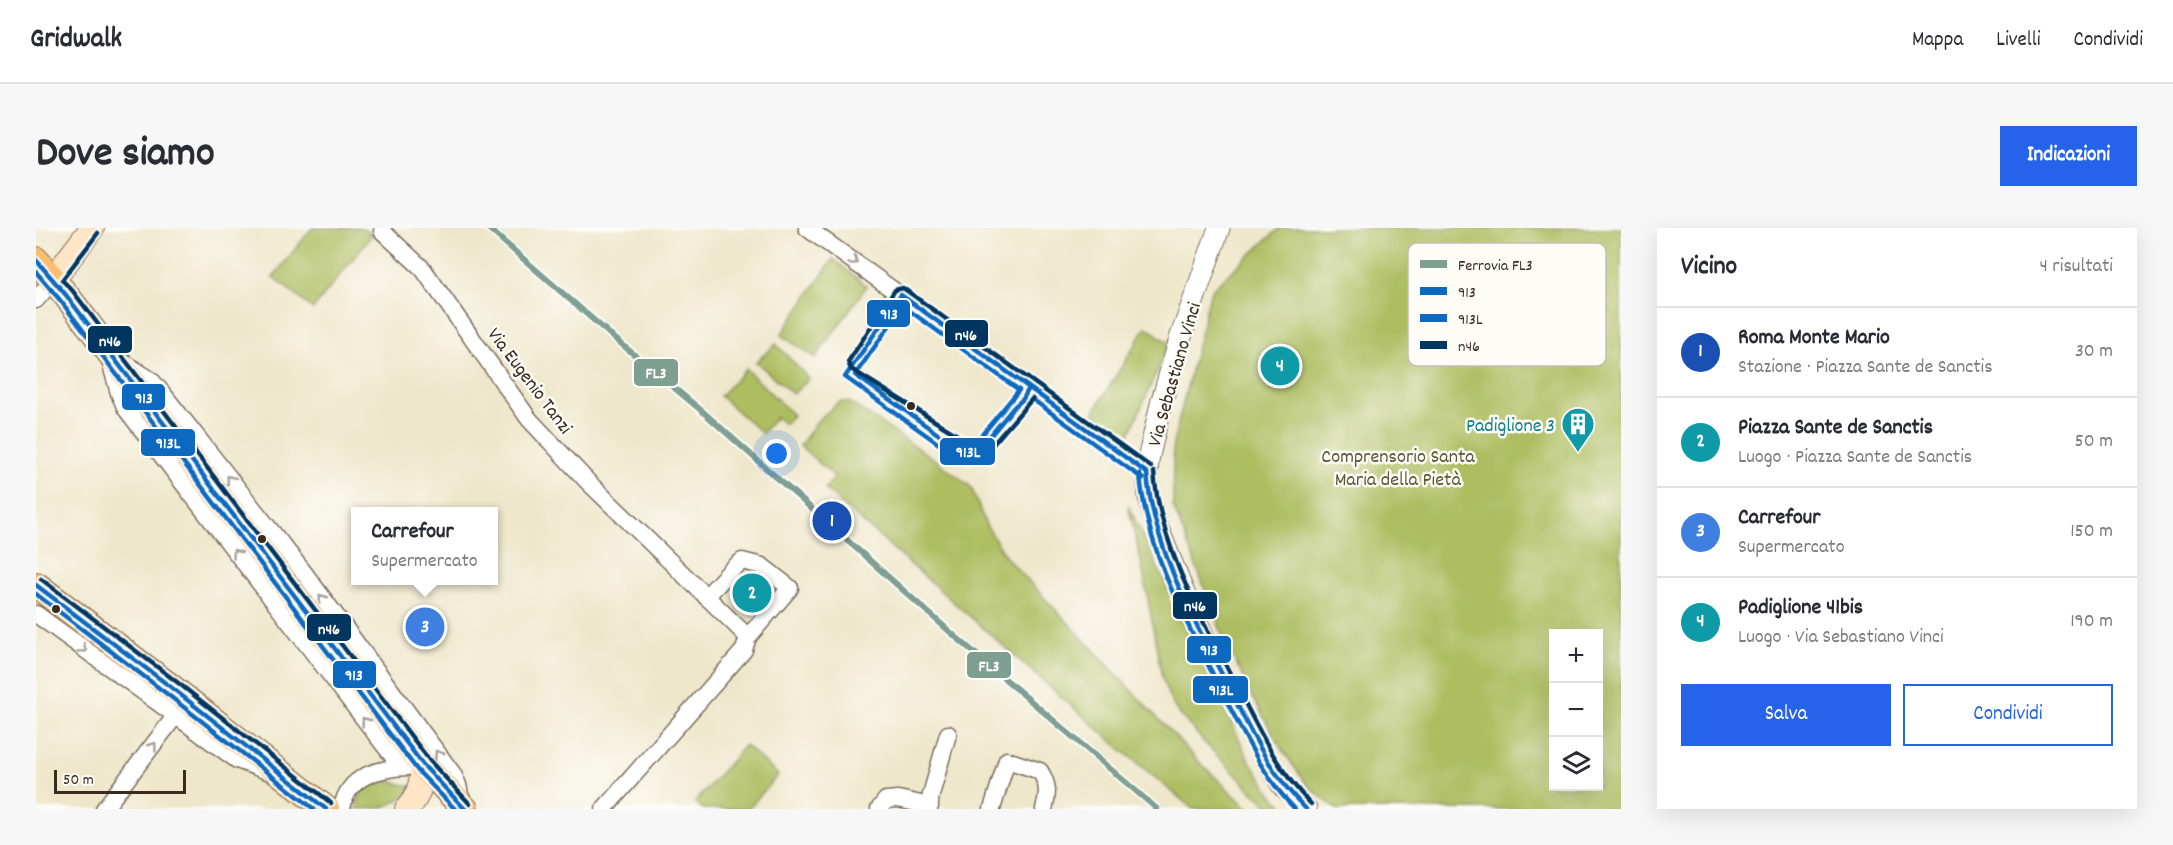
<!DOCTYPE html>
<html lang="it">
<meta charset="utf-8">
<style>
body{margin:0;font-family:Dekko,sans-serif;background:#f7f7f7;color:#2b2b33}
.controls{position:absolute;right:18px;bottom:18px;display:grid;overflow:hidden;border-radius:0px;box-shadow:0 6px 24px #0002}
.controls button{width:54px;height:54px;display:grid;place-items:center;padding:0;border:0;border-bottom:2px solid #e1e1e2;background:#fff;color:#2b2b33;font:30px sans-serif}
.scale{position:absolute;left:18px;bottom:15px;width:132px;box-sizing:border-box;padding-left:6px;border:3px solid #3b2a1e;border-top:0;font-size:16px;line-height:21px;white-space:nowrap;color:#3b2a1e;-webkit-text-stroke:4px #fdfcf7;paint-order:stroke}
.you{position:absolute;left:741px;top:226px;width:21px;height:21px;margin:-15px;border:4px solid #fff;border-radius:50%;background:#1a73e8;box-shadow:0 0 0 9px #1a73e833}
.badge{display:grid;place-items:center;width:39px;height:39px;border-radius:50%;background:#2563eb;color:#fff;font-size:20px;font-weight:700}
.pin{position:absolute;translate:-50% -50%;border:3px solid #fff;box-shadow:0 2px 6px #0006}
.popup{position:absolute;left:315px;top:279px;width:147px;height:78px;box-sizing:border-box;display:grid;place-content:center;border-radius:0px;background:#fff;filter:drop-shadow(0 2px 4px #0005);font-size:20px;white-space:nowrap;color:#7c7c81}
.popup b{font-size:22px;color:#2b2b33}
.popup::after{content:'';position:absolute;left:50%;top:100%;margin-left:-12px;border:12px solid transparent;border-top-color:#fff}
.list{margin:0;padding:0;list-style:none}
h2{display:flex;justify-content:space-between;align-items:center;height:78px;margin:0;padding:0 24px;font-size:26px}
h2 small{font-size:20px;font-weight:400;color:#7c7c81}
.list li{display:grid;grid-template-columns:39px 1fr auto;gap:18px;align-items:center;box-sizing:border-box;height:90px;padding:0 24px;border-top:2px solid #e1e1e2}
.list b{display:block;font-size:22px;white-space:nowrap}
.list p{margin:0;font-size:20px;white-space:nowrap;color:#7c7c81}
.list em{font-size:20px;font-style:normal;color:#7c7c81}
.actions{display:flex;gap:12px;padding:18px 24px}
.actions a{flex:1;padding:14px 0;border:2px solid #2563eb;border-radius:0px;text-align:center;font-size:21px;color:#2563eb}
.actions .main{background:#2563eb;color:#fff}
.icon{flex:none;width:33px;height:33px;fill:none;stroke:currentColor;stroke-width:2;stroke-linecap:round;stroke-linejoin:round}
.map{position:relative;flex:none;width:1585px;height:581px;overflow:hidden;border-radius:0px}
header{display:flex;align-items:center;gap:36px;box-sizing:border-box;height:84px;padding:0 30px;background:#fff;border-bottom:2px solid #e1e1e2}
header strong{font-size:28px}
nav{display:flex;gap:33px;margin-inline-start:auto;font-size:21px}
.intro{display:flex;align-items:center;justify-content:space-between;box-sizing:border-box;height:144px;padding:0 36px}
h1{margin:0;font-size:42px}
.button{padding:15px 27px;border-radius:0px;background:#2563eb;color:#fff;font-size:21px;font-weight:700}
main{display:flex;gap:36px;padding:0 36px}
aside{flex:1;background:#fff;border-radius:0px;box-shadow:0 6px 24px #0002}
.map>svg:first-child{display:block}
.green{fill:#adbd60;stroke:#74743f;stroke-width:1.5;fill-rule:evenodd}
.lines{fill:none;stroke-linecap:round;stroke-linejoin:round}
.minor-casing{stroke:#7a6c5b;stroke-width:19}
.tertiary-casing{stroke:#7a6c5b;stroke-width:23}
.secondary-casing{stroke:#7a6c5b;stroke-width:26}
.primary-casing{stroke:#7a6c5b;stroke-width:28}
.minor{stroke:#fff;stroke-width:16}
.tertiary{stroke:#fff;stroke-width:21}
.secondary{stroke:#fee5c5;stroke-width:24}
.primary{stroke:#fcbd6e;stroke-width:26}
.bus-1-casing{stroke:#fdfcf7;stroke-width:9}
.bus-2-casing{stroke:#fdfcf7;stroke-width:9}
.bus-3-casing{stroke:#fdfcf7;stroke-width:9}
.bus-1{stroke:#0c69bf;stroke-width:4.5}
.bus-2{stroke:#0c69bf;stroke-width:4.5}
.bus-3{stroke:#00365f;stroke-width:4.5}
.rail-1-casing{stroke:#fdfcf7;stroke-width:10}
.rail-1{stroke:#809f93;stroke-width:6}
.oneway{stroke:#a79f9a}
.bus-dot{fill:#3b2a1e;stroke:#fdfcf7;stroke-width:2}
.labels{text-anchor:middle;stroke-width:5;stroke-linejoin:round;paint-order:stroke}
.street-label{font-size:20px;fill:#3b2a1e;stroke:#fdfcf7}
.culture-label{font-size:20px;fill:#0d838f;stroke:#fdfcf7;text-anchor:end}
.park-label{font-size:20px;fill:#5d5632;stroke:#fdfcf7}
.key{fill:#fdfcf7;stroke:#c3bdb6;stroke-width:1.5}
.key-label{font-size:16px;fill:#3b2a1e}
.line-badge{stroke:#fdfcf7;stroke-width:2}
.badge-label{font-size:16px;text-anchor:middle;font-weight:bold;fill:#fff}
</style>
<header>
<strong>Gridwalk</strong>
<nav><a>Mappa</a><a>Livelli</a><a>Condividi</a></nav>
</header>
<div class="intro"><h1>Dove siamo</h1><a class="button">Indicazioni</a></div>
<main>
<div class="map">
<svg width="1585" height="581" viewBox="0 0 1585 581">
<rect width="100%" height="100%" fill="#fdfcf7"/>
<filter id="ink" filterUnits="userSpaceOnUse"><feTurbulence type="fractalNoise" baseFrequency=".0167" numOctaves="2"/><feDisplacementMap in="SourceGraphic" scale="12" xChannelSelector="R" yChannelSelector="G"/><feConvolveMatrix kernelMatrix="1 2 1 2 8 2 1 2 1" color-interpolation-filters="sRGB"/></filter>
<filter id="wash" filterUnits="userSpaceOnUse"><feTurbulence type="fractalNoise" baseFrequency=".008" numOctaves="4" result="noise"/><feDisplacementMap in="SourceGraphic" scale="24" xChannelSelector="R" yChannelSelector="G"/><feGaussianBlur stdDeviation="1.35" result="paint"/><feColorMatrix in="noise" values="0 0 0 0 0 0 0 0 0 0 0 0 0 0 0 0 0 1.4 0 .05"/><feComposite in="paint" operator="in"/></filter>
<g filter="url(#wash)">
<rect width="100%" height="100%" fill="#efe7cb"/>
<!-- green -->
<g class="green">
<polygon points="276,0 327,0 336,7 277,81 237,49"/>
<path d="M 1244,0 L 1585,0 L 1585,581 L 1300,581 L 1271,557 L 1245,520 L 1216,468 L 1187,408 L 1137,278 L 1137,215 L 1175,62 ZM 1518,406 L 1562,406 L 1562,558 L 1518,558 Z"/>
<polygon points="797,31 831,58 779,130 745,107"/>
<polygon points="1110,99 1133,115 1093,208 1057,185"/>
<polygon points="740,116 773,151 757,166 720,134"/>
<polygon points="710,141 757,187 748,196 740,189 726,205 684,168"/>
<polygon points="803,174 813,174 901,233 935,259 950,297 970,329 1161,532 1213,581 1157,581 1081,518 789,261 799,249 764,218 782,192"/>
<polygon points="1092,277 1213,532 1238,569 1251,581 1237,581 1218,565 1167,513 1141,483 1133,469 1126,450 1106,338"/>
<polygon points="709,517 742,547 712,581 667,581 659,574"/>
<path d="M 352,553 L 374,558 L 373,564 C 354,580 345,581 321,581 C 323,559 332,556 352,553 Z"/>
</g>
</g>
<g filter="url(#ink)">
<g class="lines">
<!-- minor casing -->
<g class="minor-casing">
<g id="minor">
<polyline points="771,0 1111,245"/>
<polyline points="346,3 387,41 493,191 553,255 712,409 754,360 726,338 706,333 695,342 670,369"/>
<polyline points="0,72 16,53"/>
<polyline points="74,133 83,165 90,181 365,539"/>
<polyline points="87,134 115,152 127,166 269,346 417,546 422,557 426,577"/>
<polyline points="0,386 201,532 234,544"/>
<polyline points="68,581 140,487"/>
<path d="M 306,581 C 311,548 342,540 372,539"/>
<polyline points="568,581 708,422 712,409"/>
<polyline points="843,581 850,572 862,571 894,578"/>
<polyline points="893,581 895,567 912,506"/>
<path d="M 956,581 L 971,532 L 1004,543 C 1013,558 1012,565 1008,581"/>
</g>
</g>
<!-- tertiary casing -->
<g class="tertiary-casing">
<polyline id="tertiary" points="1183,0 1144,111 1125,176 1112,232 1111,245 1113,269 1120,295 1147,363 1176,427 1231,533 1246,557 1270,581"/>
</g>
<!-- secondary casing -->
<g class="secondary-casing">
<g id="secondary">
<polyline points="16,53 56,0"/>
<path d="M 371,581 C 383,569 385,555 388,538"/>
</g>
</g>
<!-- primary casing -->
<g class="primary-casing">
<g id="primary">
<polyline points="0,32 30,67 388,538 429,581"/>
<polyline points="0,357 136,460 290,581"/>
</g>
</g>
<!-- minor -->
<use href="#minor" class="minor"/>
<!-- tertiary -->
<use href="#tertiary" class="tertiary"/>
<!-- secondary -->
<use href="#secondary" class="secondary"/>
<!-- primary -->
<use href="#primary" class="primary"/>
<!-- bus-1 casing -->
<g class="bus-1-casing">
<g id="bus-1">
<polyline points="0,32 30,67 388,538 429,581"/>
<polyline points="993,160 987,171 978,179 931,236 809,149 865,67 1111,245"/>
<path d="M 1111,245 C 1117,320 1158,392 1192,458 C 1214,502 1234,546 1270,581"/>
<polyline points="0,357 136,460 290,581"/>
</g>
</g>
<!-- bus-2 casing -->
<g class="bus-2-casing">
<g id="bus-2">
<polyline points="0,44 24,72 382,543 419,581"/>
<polygon points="867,78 983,162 930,226 819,147"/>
<polyline points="996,171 1107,251"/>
<path d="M 1104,246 C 1110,324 1152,397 1187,466 C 1208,506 1227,549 1259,581"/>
<polyline points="0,366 131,466 278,581"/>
</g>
</g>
<!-- bus-3 casing -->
<g class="bus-3-casing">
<g id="bus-3">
<polyline points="62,5 26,52 36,62 394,533 434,576"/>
<polyline points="996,171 953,221 947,223 815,141 812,134 859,62 867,60 1115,239"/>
<path d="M 1118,244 C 1124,318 1164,388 1198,453 C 1220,496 1240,541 1275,576"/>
<polyline points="5,351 141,454 295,575"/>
</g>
</g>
<!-- bus-1 -->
<use href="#bus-1" class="bus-1"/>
<!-- bus-2 -->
<use href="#bus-2" class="bus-2"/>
<!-- bus-3 -->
<use href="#bus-3" class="bus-3"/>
<!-- rail-1 casing -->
<g class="rail-1-casing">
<polyline id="rail-1" points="452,0 577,109 666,183 913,403 1121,581"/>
</g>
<!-- rail-1 -->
<use href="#rail-1" class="rail-1"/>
</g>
<!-- one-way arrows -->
<defs><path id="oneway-chevron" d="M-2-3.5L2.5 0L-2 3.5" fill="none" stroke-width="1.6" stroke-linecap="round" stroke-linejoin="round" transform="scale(1.5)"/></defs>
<g class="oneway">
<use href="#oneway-chevron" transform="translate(818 33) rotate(36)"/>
<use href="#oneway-chevron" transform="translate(194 251) rotate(-128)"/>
<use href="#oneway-chevron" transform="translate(200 325) rotate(-127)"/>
<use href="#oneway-chevron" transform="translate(286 370) rotate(-127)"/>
<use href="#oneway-chevron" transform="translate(47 421) rotate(37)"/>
<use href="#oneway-chevron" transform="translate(329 493) rotate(-127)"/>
<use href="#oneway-chevron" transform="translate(117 518) rotate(-53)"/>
<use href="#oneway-chevron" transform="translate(402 526) rotate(-126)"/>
</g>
</g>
<!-- icons -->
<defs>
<g id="building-pin" transform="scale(1.725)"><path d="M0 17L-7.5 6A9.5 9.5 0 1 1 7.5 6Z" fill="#0f9aa8" stroke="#fdfcf7"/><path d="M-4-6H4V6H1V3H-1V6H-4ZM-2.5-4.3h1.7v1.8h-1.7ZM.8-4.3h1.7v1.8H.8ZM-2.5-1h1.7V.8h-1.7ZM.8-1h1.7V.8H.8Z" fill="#fff"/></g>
</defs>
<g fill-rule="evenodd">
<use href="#building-pin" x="1542" y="196"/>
</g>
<!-- markers -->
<g class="bus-dot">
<circle cx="875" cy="178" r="5"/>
<circle cx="226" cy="311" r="5"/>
<circle cx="20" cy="381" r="5"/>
</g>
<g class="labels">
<!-- street labels -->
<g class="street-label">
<text transform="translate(1137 146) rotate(-74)" y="7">Via Sebastiano Vinci</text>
<text transform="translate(495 152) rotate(53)" y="7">Via Eugenio Tanzi</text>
</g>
<!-- culture labels -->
<g class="culture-label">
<text x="1519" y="203">Padiglione 3</text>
</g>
<!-- park labels -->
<g class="park-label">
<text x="1362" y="234">Comprensorio Santa<tspan x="1362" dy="23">Maria della Pietà</tspan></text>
</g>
</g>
<!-- legend -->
<rect x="1372" y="15" width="198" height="123" rx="9" class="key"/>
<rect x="1384" y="32" width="27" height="8" fill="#809f93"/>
<rect x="1384" y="59" width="27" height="8" fill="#0c69bf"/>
<rect x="1384" y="86" width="27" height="8" fill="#0c69bf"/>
<rect x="1384" y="113" width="27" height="8" fill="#00365f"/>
<g class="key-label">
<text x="1422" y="42">Ferrovia FL3</text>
<text x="1422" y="69">913</text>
<text x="1422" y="96">913L</text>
<text x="1422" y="123">n46</text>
</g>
<g class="line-badge">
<rect x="830" y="71" width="45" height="29" rx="6" fill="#0c69bf"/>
<rect x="908" y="91" width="45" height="29" rx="6" fill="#00365f"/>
<rect x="51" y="97" width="46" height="29" rx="6" fill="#00365f"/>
<rect x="597" y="130" width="46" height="29" rx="6" fill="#809f93"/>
<rect x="85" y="155" width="45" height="28" rx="6" fill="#0c69bf"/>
<rect x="104" y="200" width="56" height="29" rx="6" fill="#0c69bf"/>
<rect x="903" y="209" width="57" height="29" rx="6" fill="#0c69bf"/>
<rect x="1136" y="363" width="46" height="29" rx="6" fill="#00365f"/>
<rect x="270" y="385" width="46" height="29" rx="6" fill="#00365f"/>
<rect x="1150" y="407" width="46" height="29" rx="6" fill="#0c69bf"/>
<rect x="930" y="423" width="46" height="28" rx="6" fill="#809f93"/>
<rect x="296" y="432" width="45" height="29" rx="6" fill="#0c69bf"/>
<rect x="1156" y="447" width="57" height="29" rx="6" fill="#0c69bf"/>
</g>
<g class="badge-label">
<text x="853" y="91">913</text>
<text x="930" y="112">n46</text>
<text x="74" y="118">n46</text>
<text x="620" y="150">FL3</text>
<text x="108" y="175">913</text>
<text x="132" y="220">913L</text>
<text x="932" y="229">913L</text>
<text x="1159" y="383">n46</text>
<text x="293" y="406">n46</text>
<text x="1173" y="427">913</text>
<text x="953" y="443">FL3</text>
<text x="318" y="452">913</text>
<text x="1185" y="467">913L</text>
</g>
</svg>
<div class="controls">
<button>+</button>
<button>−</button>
<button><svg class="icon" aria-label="layers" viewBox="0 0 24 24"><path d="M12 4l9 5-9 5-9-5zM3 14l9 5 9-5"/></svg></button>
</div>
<div class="scale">50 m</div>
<div class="you"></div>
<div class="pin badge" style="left:796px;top:293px;background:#1a4fb4">1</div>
<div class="pin badge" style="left:716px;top:365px;background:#0f9aa8">2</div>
<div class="pin badge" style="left:389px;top:399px;background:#3f7fe0">3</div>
<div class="popup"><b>Carrefour</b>Supermercato</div>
<div class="pin badge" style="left:1244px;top:138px;background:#0f9aa8">4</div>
</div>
<aside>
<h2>Vicino<small>4 risultati</small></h2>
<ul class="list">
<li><span class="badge" style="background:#1a4fb4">1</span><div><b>Roma Monte Mario</b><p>Stazione · Piazza Sante de Sanctis</p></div><em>30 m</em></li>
<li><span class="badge" style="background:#0f9aa8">2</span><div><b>Piazza Sante de Sanctis</b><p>Luogo · Piazza Sante de Sanctis</p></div><em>50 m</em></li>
<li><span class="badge" style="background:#3f7fe0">3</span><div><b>Carrefour</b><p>Supermercato</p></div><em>150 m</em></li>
<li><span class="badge" style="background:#0f9aa8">4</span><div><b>Padiglione 41bis</b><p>Luogo · Via Sebastiano Vinci</p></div><em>190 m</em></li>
</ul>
<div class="actions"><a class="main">Salva</a><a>Condividi</a></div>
</aside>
</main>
